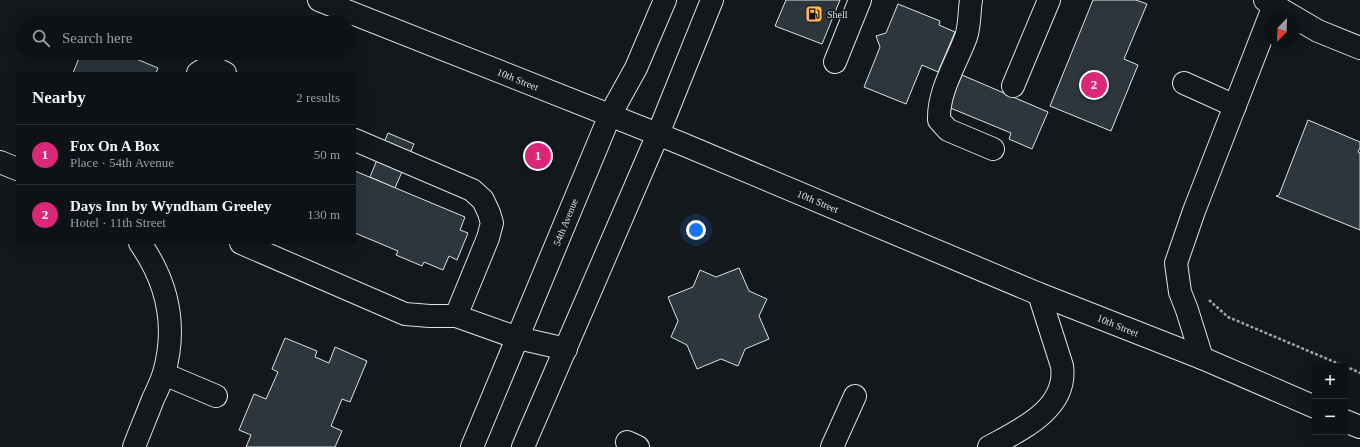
<!DOCTYPE html>
<meta charset="utf-8">
<style>
body{margin:0;font-family:"Times New Roman",serif;background:#1d2022;color:#f1f3f6}
.controls{position:absolute;right:12px;bottom:12px;display:grid;overflow:hidden;border-radius:0px;box-shadow:0 4px 16px #0002}
.controls button{width:36px;height:36px;display:grid;place-items:center;padding:0;border:0;border-bottom:1px solid #2f3234;background:#0f1215;color:#f1f3f6;font:20px sans-serif}
.compass{position:absolute;left:1264px;top:12px;width:36px;height:36px;border-radius:50%;background:#0f1215;box-shadow:0 4px 16px #0002;rotate:203deg}
.you{position:absolute;left:696px;top:230px;width:14px;height:14px;margin:-10px;border:3px solid #fff;border-radius:50%;background:#1a73e8;box-shadow:0 0 0 6px #1a73e833}
.badge{display:grid;place-items:center;width:26px;height:26px;border-radius:50%;background:#db2777;color:#fff;font-size:13px;font-weight:700}
.pin{position:absolute;translate:-50% -50%;border:2px solid #fff;box-shadow:0 1px 4px #0006}
.list{margin:0;padding:0;list-style:none}
h2{display:flex;justify-content:space-between;align-items:center;height:52px;margin:0;padding:0 16px;font-size:17px}
h2 small{font-size:13px;font-weight:400;color:#9b9ea0}
.list li{display:grid;grid-template-columns:26px 1fr auto;gap:12px;align-items:center;box-sizing:border-box;height:60px;padding:0 16px;border-top:1px solid #2f3234}
.list b{display:block;font-size:15px;white-space:nowrap}
.list p{margin:0;font-size:13px;white-space:nowrap;color:#9b9ea0}
.list em{font-size:13px;font-style:normal;color:#9b9ea0}
.icon{flex:none;width:22px;height:22px;fill:none;stroke:currentColor;stroke-width:2;stroke-linecap:round;stroke-linejoin:round}
.map{position:relative;flex:none;width:1360px;height:447px;overflow:hidden}
.search{position:absolute;background:#0f1215;box-shadow:0 4px 16px #0002;left:16px;top:16px;width:340px;height:44px;display:flex;align-items:center;gap:10px;box-sizing:border-box;padding:0 14px;border-radius:22px;color:#9b9ea0;font-size:15px}
.panel{position:absolute;background:#0f1215;box-shadow:0 4px 16px #0002;left:16px;top:72px;width:340px;height:172px;border-radius:0px}
.map>svg:first-child{display:block}
.building{fill:#2c363c;stroke:#d8e6dc}
.lines{fill:none;stroke-linecap:round;stroke-linejoin:round}
.minor-casing{stroke:#d8e6dc;stroke-width:24}
.major-casing{stroke:#d8e6dc;stroke-width:24}
.path{stroke:#9da8a2;stroke-width:2.5;stroke-dasharray:3 2;stroke-linecap:butt}
.minor{stroke:#14181c;stroke-width:22}
.major{stroke:#14181c;stroke-width:22}
.labels{text-anchor:middle;stroke-width:3;stroke-linejoin:round;paint-order:stroke}
.poi-label{font-size:10px;fill:#d8e6dc;stroke:#14181c;text-anchor:start}
.street-label{font-size:10px;fill:#d8e6dc;stroke:#14181c}
</style>
<div class="map">
<svg width="1360" height="447" viewBox="0 0 1360 447">
<rect width="100%" height="100%" fill="#14181c"/>
<!-- building -->
<g class="building">
<polygon points="786,0 840,0 822,44 775,26"/>
<polygon points="1093,0 1136,0 1147,4 1124,59 1138,65 1111,131 1050,106"/>
<polygon points="898,4 940,21 939,25 955,32 938,72 922,65 906,104 864,87 880,47 876,36 886,33"/>
<polygon points="81,53 122,53 158,68 156,73 73,73"/>
<polygon points="962,75 1048,112 1032,149 1009,139 1011,133 948,107"/>
<polygon points="1308,120 1360,142 1360,148 1358,152 1360,153 1360,230 1276,196 1279,195"/>
<polygon points="388,133 414,144 395,188 370,177"/>
<polygon points="355,171 465,217 460,230 468,233 457,260 449,256 443,270 424,262 422,266 396,255 398,251 355,233"/>
<polygon points="739,268 749,291 767,299 759,316 769,339 745,349 738,366 721,359 697,369 687,345 671,337 678,321 668,297 693,287 700,270 716,277"/>
<polygon points="285,338 317,351 315,357 329,363 335,347 367,361 350,402 342,399 331,426 342,431 335,447 246,447 251,435 239,430 254,394 266,399 278,372 272,369"/>
</g>
<g class="lines">
<!-- minor casing -->
<g class="minor-casing">
<g id="minor">
<path d="M 971,0 C 969,13 970,25 966,37 C 956,64 938,91 939,120 L 948,130 L 993,149"/>
<polyline points="1265,0 1318,31 1360,48"/>
<polyline points="835,62 860,0"/>
<polyline points="198,73 206,68 217,69 225,73"/>
<polyline points="1184,83 1235,106"/>
<polyline points="1013,86 1049,0"/>
<polyline points="355,140 472,190 483,200 489,213 492,223 488,238 456,316"/>
<polyline points="0,162 17,169"/>
<polyline points="241,243 405,314 430,316 456,316 518,338 566,349"/>
<polyline points="1202,358 1187,310 1180,292 1176,263 1194,211 1276,0"/>
<polyline points="164,374 216,396"/>
<polyline points="627,442 638,447"/>
<path d="M 134,447 C 140,431 147,415 153,399 C 157,391 161,382 164,373 C 177,327 168,283 140,243"/>
<polyline points="472,447 610,115 636,68 665,0"/>
<polyline points="523,447 658,134 712,0"/>
<polyline points="832,447 855,396"/>
<path d="M 989,447 C 1020,430 1068,409 1062,366 L 1039,294"/>
</g>
</g>
<!-- major casing -->
<g class="major-casing">
<g id="major">
<polyline points="319,0 680,143 1039,294 1202,358 1315,407"/>
<polyline points="1345,421 1360,427"/>
</g>
</g>
<!-- path -->
<g class="path">
<polyline points="1209,300 1228,317 1344,366"/>
<polyline points="1345,366 1360,373"/>
</g>
<!-- minor -->
<use href="#minor" class="minor"/>
<!-- major -->
<use href="#major" class="major"/>
</g>
<!-- icons -->
<defs>
<g id="fuel-square" transform="scale(0.9)"><rect x="-9" y="-9" width="18" height="18" rx="4" fill="#ffb74d" stroke="#14181c"/><path d="M-5.5-6h7V0h2V4h1.3V-2.5L3-4.5l.8-.8L6-3V5H2.5V1h-1V6h-7ZM-4.2-4.7v3.2H.2V-4.7Z" fill="#111"/></g>
</defs>
<g fill-rule="evenodd">
<use href="#fuel-square" x="814" y="14"/>
</g>
<g class="labels">
<!-- poi labels -->
<g class="poi-label">
<text x="827" y="18">Shell</text>
</g>
<!-- street labels -->
<g class="street-label">
<text transform="translate(518 79) rotate(22)" y="4">10th Street</text>
<text transform="translate(818 201) rotate(23)" y="4">10th Street</text>
<text transform="translate(565 222) rotate(-68)" y="4">54th Avenue</text>
<text transform="translate(1118 325) rotate(22)" y="4">10th Street</text>
</g>
</g>
</svg>
<div class="controls">
<button>+</button>
<button>−</button>
</div>
<svg class="compass" viewBox="-18 -18 36 36"><path d="M0-13l5 13h-10z" fill="#e53935"/><path d="M0 13l5-13h-10z" fill="#9b9ea0"/></svg>
<div class="you"></div>
<div class="pin badge" style="left:538px;top:156px">1</div>
<div class="pin badge" style="left:1094px;top:85px">2</div>
<div class="search"><svg class="icon" aria-label="search" viewBox="0 0 24 24"><circle cx="10" cy="10" r="6"/><path d="M15 15l6 6"/></svg>Search here</div>
<section class="panel">
<h2>Nearby<small>2 results</small></h2>
<ul class="list">
<li><span class="badge">1</span><div><b>Fox On A Box</b><p>Place · 54th Avenue</p></div><em>50 m</em></li>
<li><span class="badge">2</span><div><b>Days Inn by Wyndham Greeley</b><p>Hotel · 11th Street</p></div><em>130 m</em></li>
</ul>
</section>
</div>
